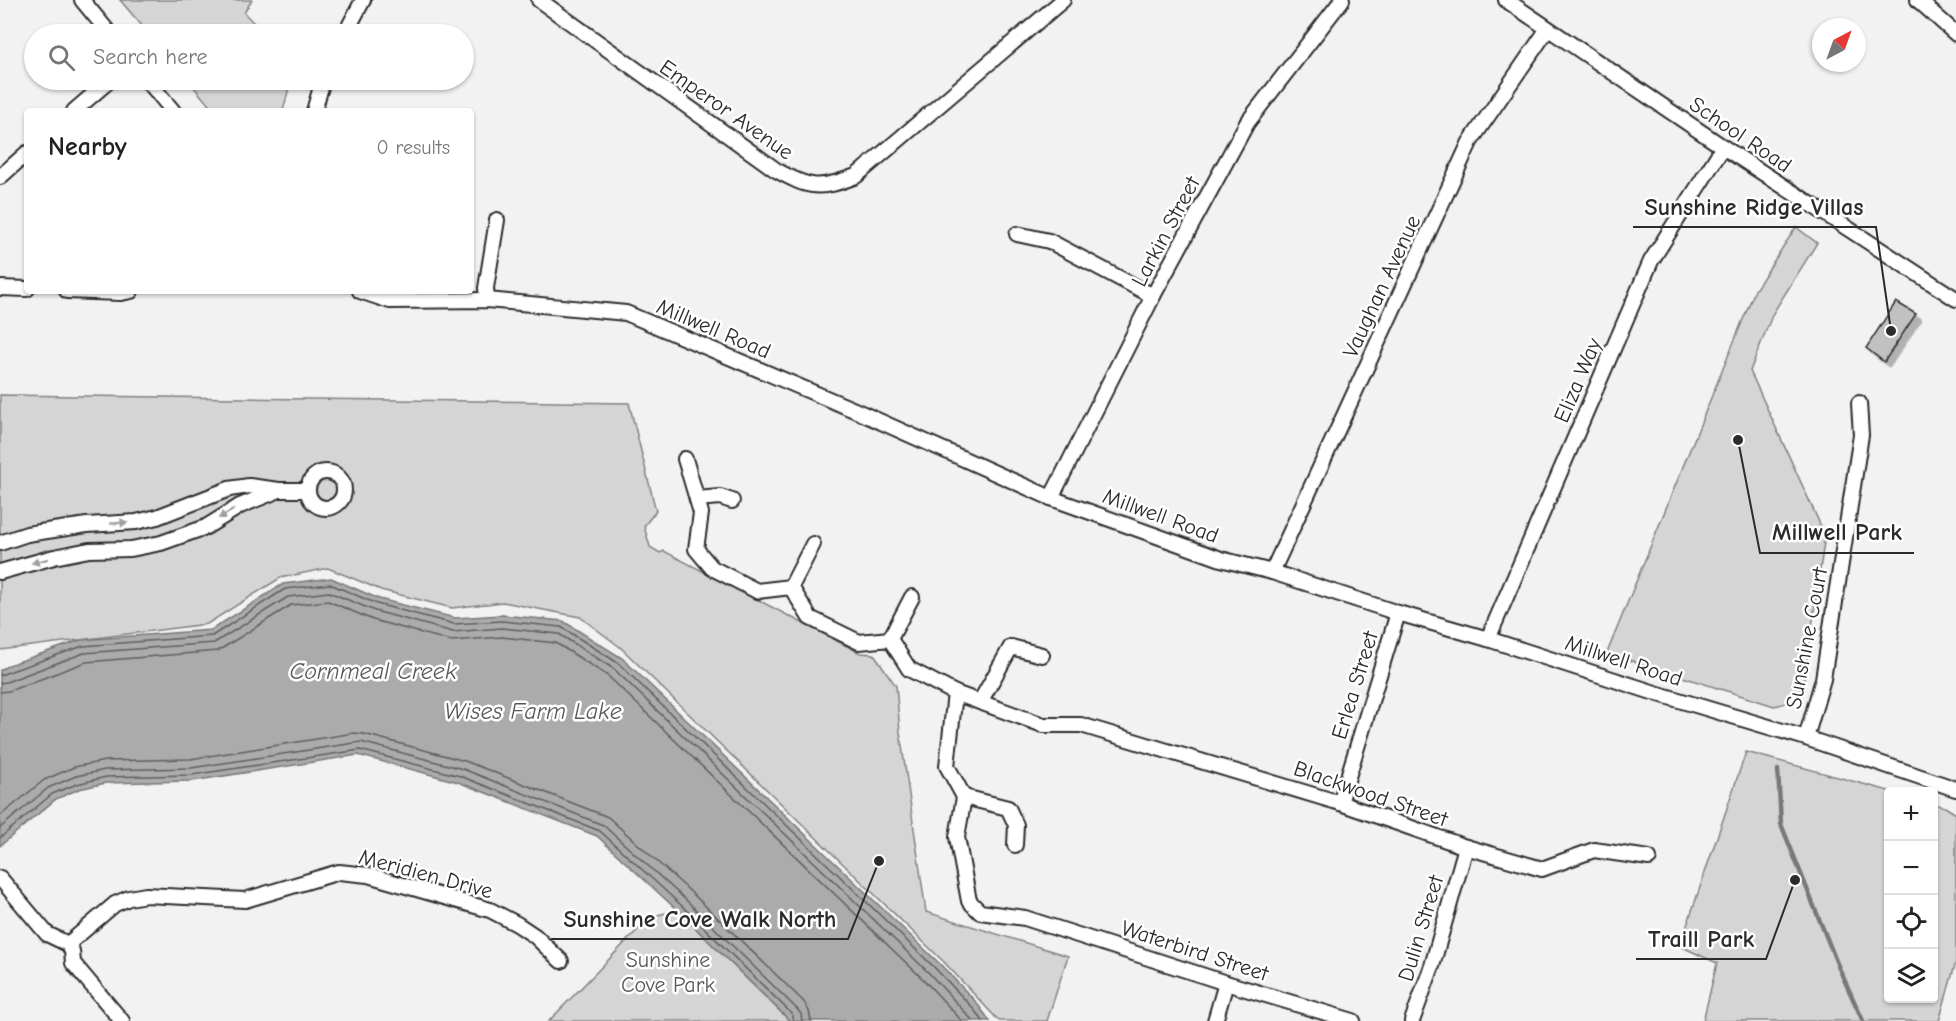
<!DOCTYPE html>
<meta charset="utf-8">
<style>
body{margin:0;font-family:"Comic Neue",sans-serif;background:#f6f6f6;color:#222}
.controls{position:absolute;right:18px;bottom:18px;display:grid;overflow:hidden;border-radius:6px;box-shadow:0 2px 4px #0004}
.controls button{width:54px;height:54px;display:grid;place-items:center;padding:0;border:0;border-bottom:2px solid #e0e0e0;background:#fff;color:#222;font:30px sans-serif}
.compass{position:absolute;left:1812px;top:18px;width:54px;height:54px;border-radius:50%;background:#fff;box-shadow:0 2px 4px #0004;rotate:41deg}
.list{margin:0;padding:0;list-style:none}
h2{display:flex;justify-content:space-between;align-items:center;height:78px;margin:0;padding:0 24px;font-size:26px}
h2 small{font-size:20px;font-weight:400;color:#767676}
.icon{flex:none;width:33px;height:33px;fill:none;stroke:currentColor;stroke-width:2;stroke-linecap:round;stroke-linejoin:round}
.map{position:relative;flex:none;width:1956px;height:1021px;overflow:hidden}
.search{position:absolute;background:#fff;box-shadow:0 2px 4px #0004;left:24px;top:24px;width:450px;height:66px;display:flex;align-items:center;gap:15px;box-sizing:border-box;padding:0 21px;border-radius:33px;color:#767676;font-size:22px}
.panel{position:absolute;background:#fff;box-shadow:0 2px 4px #0004;left:24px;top:108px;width:450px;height:186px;border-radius:6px}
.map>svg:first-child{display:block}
.green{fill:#d5d5d5;stroke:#808080;stroke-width:1.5}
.water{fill:#ababab;stroke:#787878;stroke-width:1.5}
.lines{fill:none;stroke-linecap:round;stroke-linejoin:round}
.shore{stroke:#5e5e5e;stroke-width:1.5}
.stream{stroke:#787878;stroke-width:4.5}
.building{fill:#c1c1c1;stroke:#2b2b2b;stroke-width:1.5;filter:url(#shadow)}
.minor-casing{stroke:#2b2b2b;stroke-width:18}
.minor{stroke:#fff;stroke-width:14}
.oneway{fill:#a0a0a0}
.labels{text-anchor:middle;stroke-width:5;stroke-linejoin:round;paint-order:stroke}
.street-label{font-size:22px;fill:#2b2b2b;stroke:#fff}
.park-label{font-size:22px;fill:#565656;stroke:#fff}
.water-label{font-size:24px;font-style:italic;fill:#585858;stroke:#fff}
.leader{fill:none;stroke:#2b2b2b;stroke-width:2}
.callout-dot{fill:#2b2b2b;stroke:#fff;stroke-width:2}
.callout-label{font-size:24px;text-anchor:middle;font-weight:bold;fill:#2b2b2b;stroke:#fff;stroke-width:5;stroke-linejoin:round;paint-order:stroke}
</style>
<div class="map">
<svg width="1956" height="1021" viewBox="0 0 1956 1021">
<defs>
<filter id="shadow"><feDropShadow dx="5.5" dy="5.5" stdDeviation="0" flood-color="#0004"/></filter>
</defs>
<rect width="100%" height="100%" fill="#f2f2f2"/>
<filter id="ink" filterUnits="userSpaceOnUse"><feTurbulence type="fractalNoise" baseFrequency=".0167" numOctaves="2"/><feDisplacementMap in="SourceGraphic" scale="12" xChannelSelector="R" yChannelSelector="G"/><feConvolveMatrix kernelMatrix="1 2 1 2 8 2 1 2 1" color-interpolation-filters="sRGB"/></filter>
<g filter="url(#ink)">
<!-- green -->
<g class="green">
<polygon points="120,0 252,0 244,13 265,34 149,34"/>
<polygon points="188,80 291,80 283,111 214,111"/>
<path d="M 1796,227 L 1817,243 L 1773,313 L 1750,371 L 1825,535 L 1805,676 C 1798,696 1796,702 1774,706 L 1607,653 L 1755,290 Z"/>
<polygon points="0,395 629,403 656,511 644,526 650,547 660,553 664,551 860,653 874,654 896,686 900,732 926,912 1068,956 1047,1021 999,1021 944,962 620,647 580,617 503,602 452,608 381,590 328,568 280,578 207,624 0,650"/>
<polygon points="1746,752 1889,791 1888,998 1934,998 1934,804 1945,807 1956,814 1956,962 1939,1021 1703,1021 1717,963 1680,946"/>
<polygon points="677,910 790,1021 549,1021 650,917"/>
</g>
<!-- water -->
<polygon class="water" points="331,578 379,599 455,618 502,615 563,621 622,658 939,963 976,1002 990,1021 790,1021 677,910 597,836 458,782 358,755 192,781 106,783 79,789 56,799 0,846 0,670 9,665 81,640 211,630 283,584"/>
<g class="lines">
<!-- shore -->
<g class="shore">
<polyline points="0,675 83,646 212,636 285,589 330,584 377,604 454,624 502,621 561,627 618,663 934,967 971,1006 983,1021"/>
<polyline points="0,683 6,682 84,653 214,643 288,597 329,592 375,611 453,632 502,628 559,634 614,669 929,973 973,1021"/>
<polyline points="0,692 9,691 86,662 218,651 291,605 328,601 373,620 451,641 502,637 556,643 608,676 923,979 962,1021"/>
<polyline points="0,816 44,780 74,767 105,761 190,759 354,733 364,734 465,761 608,817 693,894 804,1002 809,1011 811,1021"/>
<polyline points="0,828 48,788 76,776 105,770 191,768 361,742 463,769 603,825 687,901 797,1009 801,1014 802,1021"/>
<polyline points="0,838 52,794 77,784 106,777 191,775 360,750 460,776 600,831 682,906 792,1014 794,1021"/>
</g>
<!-- stream -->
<polyline class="stream" points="1778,770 1781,824 1838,966 1863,1021"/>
</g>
<!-- building -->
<polygon class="building" points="1896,302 1916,314 1884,362 1866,348"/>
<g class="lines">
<!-- minor casing -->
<g class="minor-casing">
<g id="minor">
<polyline points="82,0 110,34"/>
<path d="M 539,0 L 776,170 C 810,189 820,190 856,176 L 1063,0"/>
<polyline points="1506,0 1723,147 1956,299"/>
<polyline points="1918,0 1956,34"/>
<polyline points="345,34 363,0"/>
<polyline points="147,80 173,111"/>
<polyline points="74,111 110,80"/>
<polyline points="314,111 323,80"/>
<polyline points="0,177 27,153"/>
<polyline points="1017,234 1049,241 1153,296"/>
<polyline points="0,288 27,289"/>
<polyline points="67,291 121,293 131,291"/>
<polyline points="360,291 390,301 487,300 626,313 859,412 1051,498 1221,559 1272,572 1398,613 1488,639 1652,692 1806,738 1956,789"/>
<polyline points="487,300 486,288 497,220"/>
<polyline points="685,459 701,513 696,549 712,568 757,591 791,587 810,618 859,642 890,639 909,669 955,693 1043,725 1081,725 1340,803 1466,847 1542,869 1594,850 1649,858"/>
<circle cx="326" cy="490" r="18"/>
<polyline points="1051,498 1153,296 1247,123 1342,0"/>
<polyline points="697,499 720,497 732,501"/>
<polyline points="0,543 27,534 87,525 136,522 157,517 229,489 249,486 279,490 308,490"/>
<polyline points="0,572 54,557 89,550 131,549 161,543 206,527 240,506 277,491"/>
<polyline points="1272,572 1470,142 1547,30"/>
<polyline points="791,587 813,544"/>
<polyline points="890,639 912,597"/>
<polyline points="1488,639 1651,261 1723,147"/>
<polyline points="955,693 947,766 964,797 957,837 969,901 980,912 1025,918 1226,983 1353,1021"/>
<polyline points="980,702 1011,647 1042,655"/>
<polyline points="1806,738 1823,679 1861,435 1859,403"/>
<polyline points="964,797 1008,808 1016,825 1015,845"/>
<polyline points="1340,803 1398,613"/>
<polyline points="0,878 47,934 68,944 72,951 73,963 122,1021"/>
<polyline points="68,944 115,904 129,898 146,895 245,900 339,872 368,875 490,910 517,924 535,936 561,961"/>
<polyline points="1215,1021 1226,983"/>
<polyline points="1412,1021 1432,966 1466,847"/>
</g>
</g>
<!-- minor -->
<use href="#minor" class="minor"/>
</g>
<!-- one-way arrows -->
<defs><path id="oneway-solid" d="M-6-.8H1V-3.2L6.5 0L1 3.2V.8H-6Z" transform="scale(1.5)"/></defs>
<g class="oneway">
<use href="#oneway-solid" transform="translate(226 514) rotate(149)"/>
<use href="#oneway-solid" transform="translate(119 523) rotate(-4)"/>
<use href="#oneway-solid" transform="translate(40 561) rotate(165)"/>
</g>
</g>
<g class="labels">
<!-- street labels -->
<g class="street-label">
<text transform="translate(727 109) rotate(35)" y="8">Emperor Avenue</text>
<text transform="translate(1741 134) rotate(34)" y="8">School Road</text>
<text transform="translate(1165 231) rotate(-62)" y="8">Larkin Street</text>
<text transform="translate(1381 286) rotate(-65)" y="8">Vaughan Avenue</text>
<text transform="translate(714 328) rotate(23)" y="8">Millwell Road</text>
<text transform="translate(1577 380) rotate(-67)" y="8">Eliza Way</text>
<text transform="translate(1161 515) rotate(20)" y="8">Millwell Road</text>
<text transform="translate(1806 638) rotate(-79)" y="8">Sunshine Court</text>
<text transform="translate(1624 660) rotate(18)" y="8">Millwell Road</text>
<text transform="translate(1354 685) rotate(-73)" y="8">Erlea Street</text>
<text transform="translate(1371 793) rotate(19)" y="8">Blackwood Street</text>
<text transform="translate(426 873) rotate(15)" y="8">Meridien Drive</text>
<text transform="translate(1420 928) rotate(-73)" y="8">Dulin Street</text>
<text transform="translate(1195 950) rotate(18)" y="8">Waterbird Street</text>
</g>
<!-- park labels -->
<g class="park-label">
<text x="668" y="967">Sunshine<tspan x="668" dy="25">Cove Park</tspan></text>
</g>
<!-- water labels -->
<g class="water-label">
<text x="373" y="679">Cornmeal Creek</text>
<text x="533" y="719">Wises Farm Lake</text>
</g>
</g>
<!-- callouts -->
<path class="leader" d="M1891 331L1876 227H1633M1738 440L1760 553H1914M879 861L848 939H551M1795 880L1766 959H1636"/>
<g class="callout-dot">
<circle cx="1891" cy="331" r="6"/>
<circle cx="1738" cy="440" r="6"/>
<circle cx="879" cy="861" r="6"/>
<circle cx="1795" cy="880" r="6"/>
</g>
<g class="callout-label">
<text x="1754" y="215">Sunshine Ridge Villas</text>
<text x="1837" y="540">Millwell Park</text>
<text x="700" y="927">Sunshine Cove Walk North</text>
<text x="1701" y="947">Traill Park</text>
</g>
</svg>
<div class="controls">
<button>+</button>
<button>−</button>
<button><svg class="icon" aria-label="locate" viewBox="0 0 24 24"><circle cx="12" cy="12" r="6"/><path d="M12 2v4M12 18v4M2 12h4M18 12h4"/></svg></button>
<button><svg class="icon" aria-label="layers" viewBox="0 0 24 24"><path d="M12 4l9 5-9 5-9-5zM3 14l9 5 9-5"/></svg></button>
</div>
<svg class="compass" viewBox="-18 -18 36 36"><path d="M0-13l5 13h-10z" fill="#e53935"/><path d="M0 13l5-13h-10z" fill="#767676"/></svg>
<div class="search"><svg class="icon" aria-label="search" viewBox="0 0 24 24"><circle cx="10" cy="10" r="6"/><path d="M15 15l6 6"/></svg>Search here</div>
<section class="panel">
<h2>Nearby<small>0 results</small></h2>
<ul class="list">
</ul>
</section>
</div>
